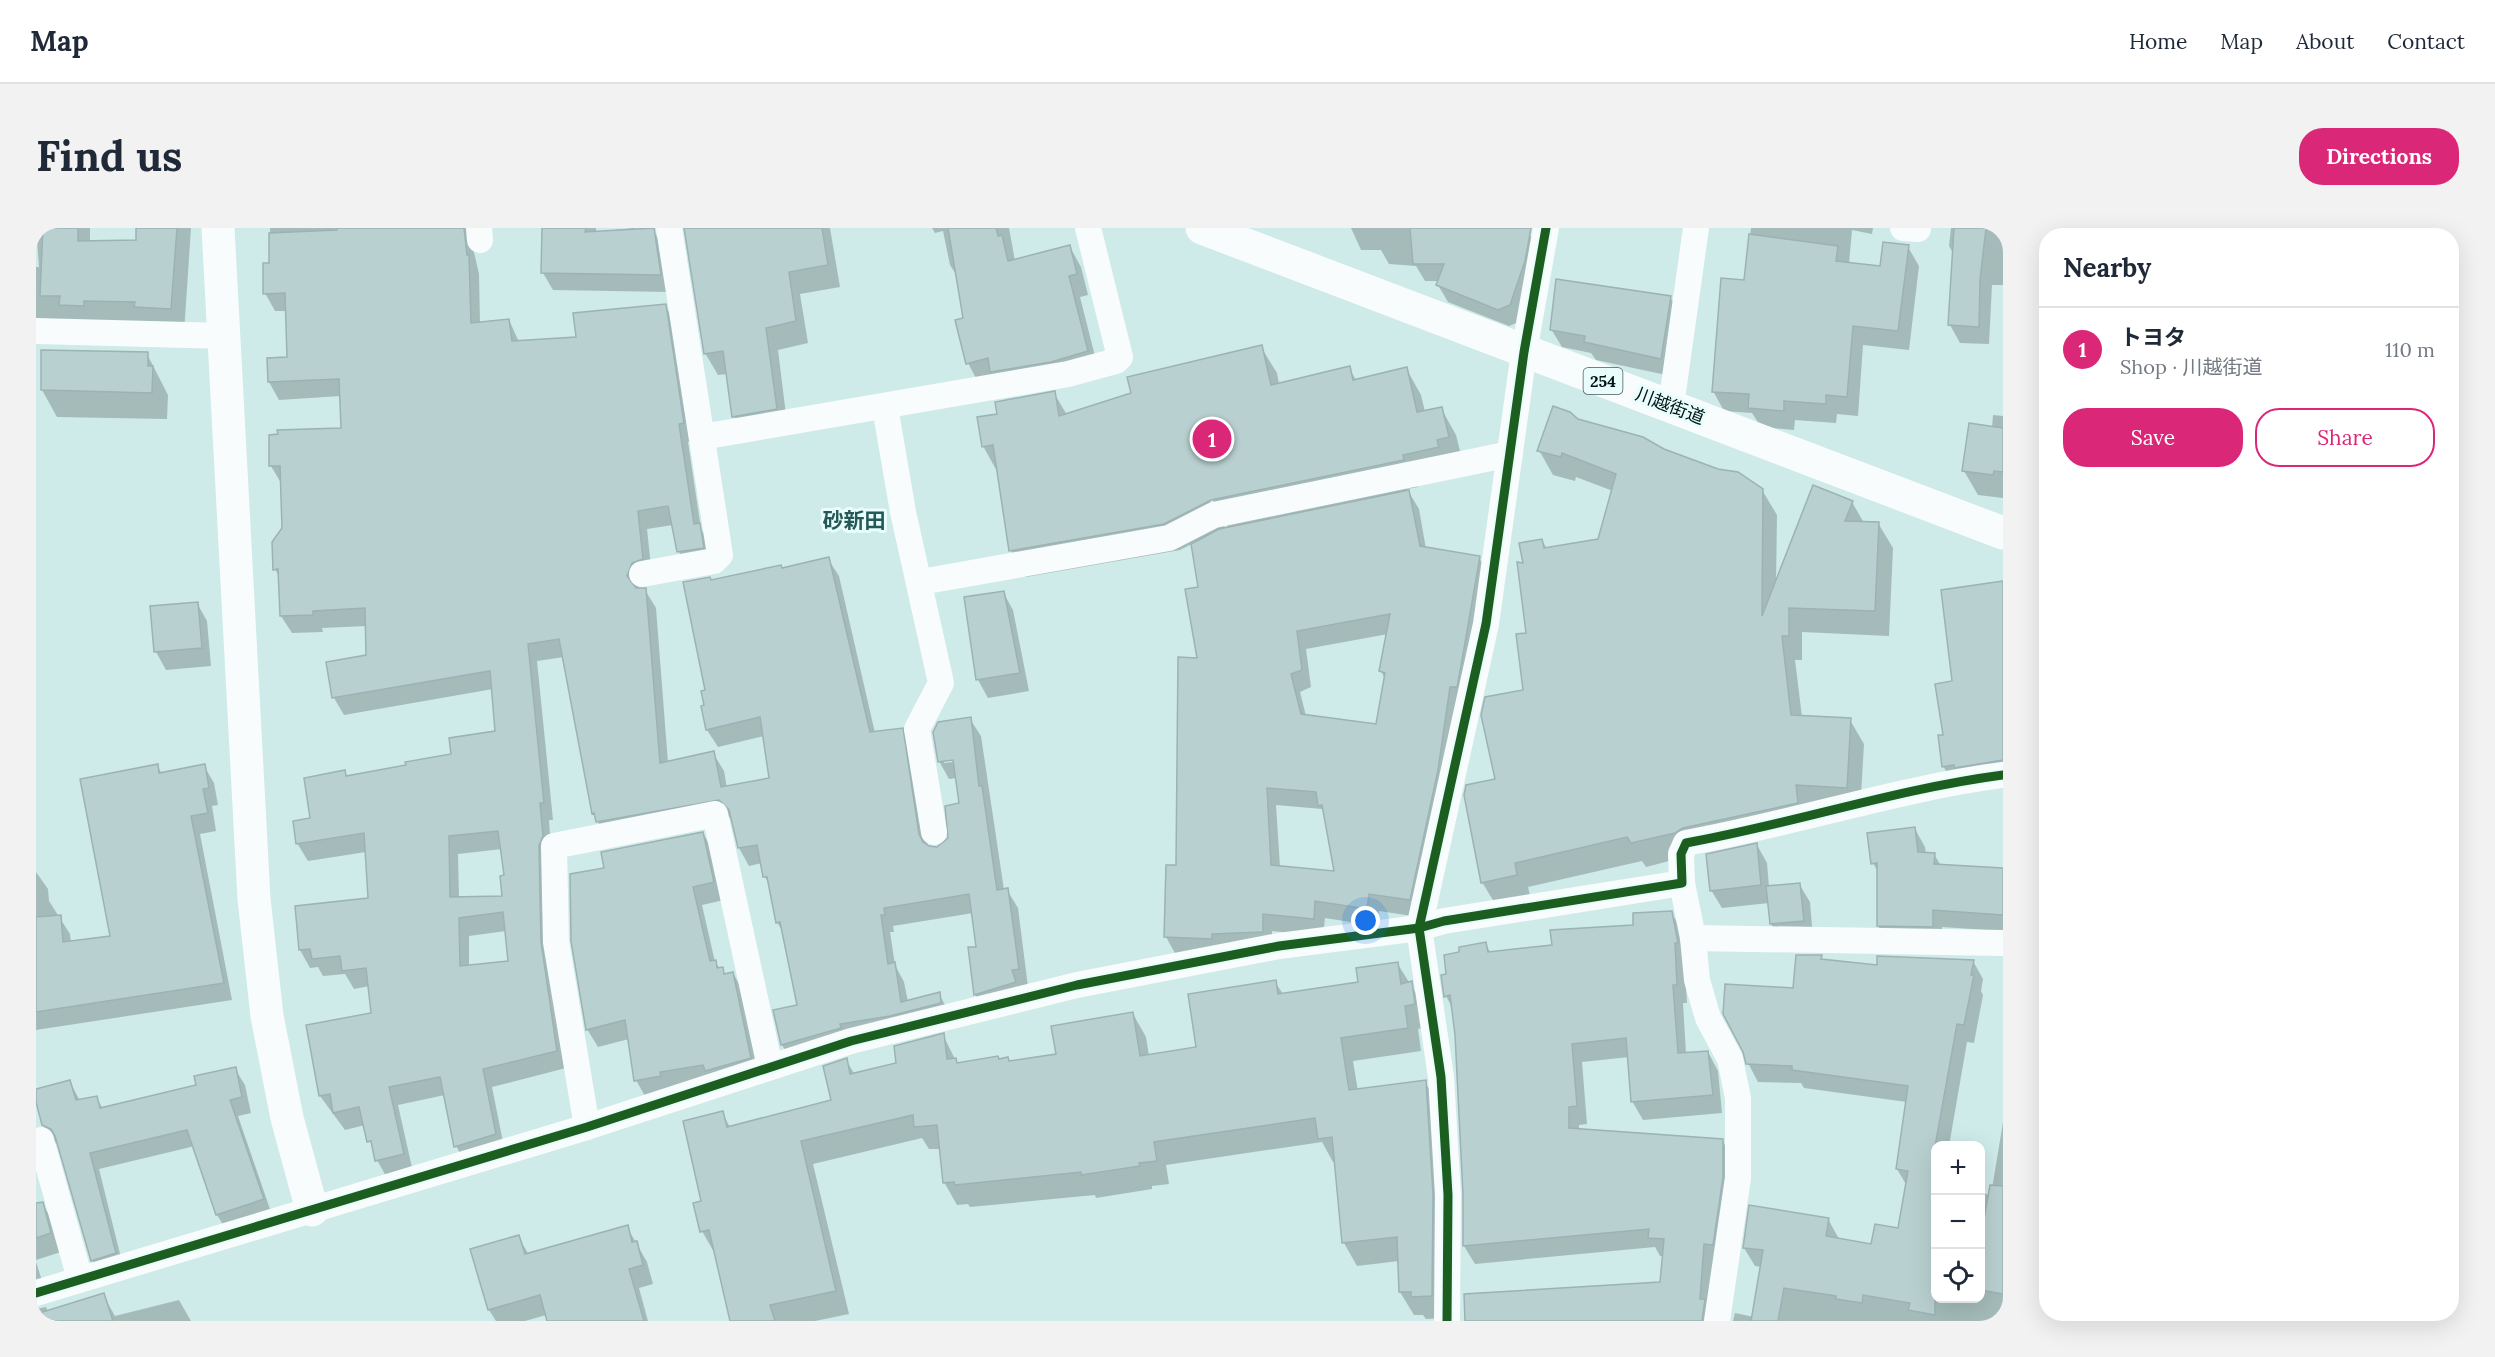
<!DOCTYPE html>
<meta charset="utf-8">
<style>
body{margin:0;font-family:Lora,"Noto Sans JP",serif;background:#f2f2f3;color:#1f2937}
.controls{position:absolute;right:18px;bottom:18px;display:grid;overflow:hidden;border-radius:12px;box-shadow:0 6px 24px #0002}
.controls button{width:54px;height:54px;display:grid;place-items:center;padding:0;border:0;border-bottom:2px solid #e0e1e3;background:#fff;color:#1f2937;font:30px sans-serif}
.you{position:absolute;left:1330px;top:693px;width:21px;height:21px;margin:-15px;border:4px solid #fff;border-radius:50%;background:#1a73e8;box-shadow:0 0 0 9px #1a73e833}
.badge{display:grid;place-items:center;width:39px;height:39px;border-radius:50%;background:#db2777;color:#fff;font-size:20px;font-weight:700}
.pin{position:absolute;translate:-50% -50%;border:3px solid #fff;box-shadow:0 2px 6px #0006}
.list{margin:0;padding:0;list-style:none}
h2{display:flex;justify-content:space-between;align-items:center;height:78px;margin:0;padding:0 24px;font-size:26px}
h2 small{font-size:20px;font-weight:400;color:#747a83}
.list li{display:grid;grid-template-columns:39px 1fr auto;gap:18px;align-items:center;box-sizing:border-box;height:84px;padding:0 24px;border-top:2px solid #e0e1e3}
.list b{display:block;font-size:22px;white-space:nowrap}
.list p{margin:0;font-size:20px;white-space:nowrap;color:#747a83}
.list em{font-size:20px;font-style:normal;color:#747a83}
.actions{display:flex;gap:12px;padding:18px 24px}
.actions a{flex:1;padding:14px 0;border:2px solid #db2777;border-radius:24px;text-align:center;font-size:21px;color:#db2777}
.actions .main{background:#db2777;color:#fff}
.icon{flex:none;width:33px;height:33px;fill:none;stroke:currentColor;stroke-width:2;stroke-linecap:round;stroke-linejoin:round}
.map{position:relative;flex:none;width:1967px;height:1093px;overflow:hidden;border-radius:24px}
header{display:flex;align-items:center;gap:36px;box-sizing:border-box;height:84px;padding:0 30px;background:#fff;border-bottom:2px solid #e0e1e3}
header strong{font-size:28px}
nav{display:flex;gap:33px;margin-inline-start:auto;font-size:21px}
.intro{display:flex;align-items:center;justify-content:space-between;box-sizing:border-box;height:144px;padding:0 36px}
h1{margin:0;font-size:42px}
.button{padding:15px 27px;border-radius:24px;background:#db2777;color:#fff;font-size:21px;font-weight:700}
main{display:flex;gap:36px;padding:0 36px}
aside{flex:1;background:#fff;border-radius:24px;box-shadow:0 6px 24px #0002}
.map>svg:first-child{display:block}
.shadow{fill:#0003;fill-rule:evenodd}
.building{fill:#b9d0d1;stroke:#9cb2b4;stroke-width:1.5;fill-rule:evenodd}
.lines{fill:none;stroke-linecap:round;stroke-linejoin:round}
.street{stroke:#f8fcfc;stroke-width:26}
.secondary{stroke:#f8fcfc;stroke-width:33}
.highway{stroke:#f8fcfc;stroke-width:33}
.cycleway-casing{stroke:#e8fdfc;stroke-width:13}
.cycleway{stroke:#1b5e20;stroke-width:9}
.labels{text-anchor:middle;stroke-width:6;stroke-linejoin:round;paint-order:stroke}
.shield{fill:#e8fdfc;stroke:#465a5a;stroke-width:1.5}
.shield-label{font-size:16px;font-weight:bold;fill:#011414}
.street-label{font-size:18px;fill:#011414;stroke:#e8fdfc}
.quarter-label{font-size:21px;font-weight:bold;fill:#255957;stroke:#e8fdfc}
</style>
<header>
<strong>Map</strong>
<nav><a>Home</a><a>Map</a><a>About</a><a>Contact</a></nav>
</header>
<div class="intro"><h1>Find us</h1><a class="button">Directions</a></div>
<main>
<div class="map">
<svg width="1967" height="1093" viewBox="0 0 1967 1093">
<rect width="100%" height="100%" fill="#ceeae9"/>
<!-- shadow -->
<g class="shadow">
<polygon points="0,0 54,0 54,14 101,14 102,0 155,0 148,105 0,102 0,39 3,39"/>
<path d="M 232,0 L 439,0 L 437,20 L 443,46 L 444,95 L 473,92 L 483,114 L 542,110 L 629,77 L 639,95 L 657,213 L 652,214 L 665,301 L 673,315 L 677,337 L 653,342 L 643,324 L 637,297 L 611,301 L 616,348 L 606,353 L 602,361 L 609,362 L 620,380 L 632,535 L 677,525 L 688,543 L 691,560 L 735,551 L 728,508 L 682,519 L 671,502 L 670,478 L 675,353 L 746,342 L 792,331 L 803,348 L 839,505 L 866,501 L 876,519 L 892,619 L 902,620 L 913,610 L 925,577 L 921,550 L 913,551 L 903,533 L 934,491 L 945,508 L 968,662 L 971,662 L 982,680 L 992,759 L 949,784 L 939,766 L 942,720 L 937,685 L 857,698 L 858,704 L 854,704 L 859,737 L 868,754 L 872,774 L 903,766 L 913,784 L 756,834 L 746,817 L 739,783 L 762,779 L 747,704 L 741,694 L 735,659 L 729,649 L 726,635 L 713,638 L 703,620 L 695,589 L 572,612 L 557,585 L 528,429 L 501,433 L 517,592 L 513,592 L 530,840 L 456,859 L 469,924 L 430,936 L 420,918 L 409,867 L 362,877 L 377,944 L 351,950 L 341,932 L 329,897 L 309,902 L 284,868 L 337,786 L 334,758 L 318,761 L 309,746 L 287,748 L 282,739 L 274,740 L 264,722 L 260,680 L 333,672 L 330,624 L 272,633 L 261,615 L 308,544 L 311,549 L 417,527 L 461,504 L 457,461 L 308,487 L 298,470 L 331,429 L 331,398 L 286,400 L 287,404 L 256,405 L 245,388 L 244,350 L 239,341 L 248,300 L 245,255 L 235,238 L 243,208 L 307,201 L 305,168 L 243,172 L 233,154 L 232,132 L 252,131 L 251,83 L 239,83 L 229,65 L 235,37 L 234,0 ZM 924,530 L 925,533 L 908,535 L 908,532 ZM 466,621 L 470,649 L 468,669 L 423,670 L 422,626 ZM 470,703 L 473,734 L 433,738 L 433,708 Z"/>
<polygon points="507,0 560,0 560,4 598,0 604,4 617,2 628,20 634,64 517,62 507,45"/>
<polygon points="650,0 794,0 804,59 764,66 772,115 742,122 752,203 710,210 698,188 692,146 682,147 669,125"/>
<polygon points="896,0 973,0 979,33 1034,19 1045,39 1052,67 1044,69 1063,144 943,156 932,135 929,91 921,48 914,37 907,3 899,5"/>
<polygon points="1315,0 1490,0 1503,23 1483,94 1473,98 1412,74 1402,57 1403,53 1389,53 1380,38 1353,36 1345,22 1325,22"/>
<polygon points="1715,0 1837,0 1836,6 1816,2 1813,36 1845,40 1872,19 1883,38 1873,122 1827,117 1822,188 1801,186 1800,195 1759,192 1758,202 1725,199 1716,185 1688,183 1677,163 1709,54"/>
<polygon points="1915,0 1967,0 1967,57 1956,57 1953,116 1924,115 1914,97 1918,27 1913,18"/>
<polygon points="1634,69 1645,87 1635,148 1560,132 1555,125 1526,119 1515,101"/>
<path d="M 1225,119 L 1241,145 L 1243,156 L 1313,140 L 1320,152 L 1370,140 L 1385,167 L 1389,184 L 1405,180 L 1420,207 L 1427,235 L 1381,254 L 1382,259 L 1371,261 L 1383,281 L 1390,321 L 1443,330 L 1454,347 L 1383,689 L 1343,683 L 1340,698 L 1289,690 L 1287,708 L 1236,703 L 1236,722 L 1140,727 L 1130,709 L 1141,638 L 1163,431 L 1164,360 L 1156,316 L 1144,322 L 990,349 L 975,323 L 962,245 L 947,218 L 963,188 L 1018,165 L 1031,187 ZM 1173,265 L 1193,301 L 1190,301 L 1170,267 ZM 1352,406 L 1345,443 L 1349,451 L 1341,497 L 1270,488 L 1264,464 L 1275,459 L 1270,421 ZM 1240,577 L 1286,581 L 1290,588 L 1299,645 L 1244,639 Z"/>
<polygon points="111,126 132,167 131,191 21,189 6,162"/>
<polygon points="1957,187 1967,188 1967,270 1942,267 1928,243 1956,200"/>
<polygon points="1542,193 1726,262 1741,287 1740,355 1816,274 1828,295 1842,295 1857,320 1853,408 1766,404 1766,432 1759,432 1766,489 1814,492 1828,516 1824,584 1610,639 1606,633 1492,659 1495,672 1461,679 1446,654 1461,552 1489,463 1491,406 1489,337 1506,312 1511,321 1563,313 1577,263 1540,249 1539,253 1517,247 1503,222"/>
<polygon points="1967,355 1967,553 1919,558 1907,538 1909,508 1918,454"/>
<polygon points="967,364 977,382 993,463 952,470 942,452"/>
<polygon points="161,375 171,393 175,438 130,442 120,424 116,379"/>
<polygon points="121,537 126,546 168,538 178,555 182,577 176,578 180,603 164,606 196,772 0,802 0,644 12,661 13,673 34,706 35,715 76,710"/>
<polygon points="1879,601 1889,619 1890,626 1898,626 1905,638 1967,642 1967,703 1906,699 1906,716 1853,715 1842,698 1843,646 1837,635"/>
<polygon points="667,605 677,623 688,672 666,677 679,734 689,747 697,745 707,763 724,848 610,870 600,852 593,811 562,819 551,801 570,641"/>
<polygon points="1721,617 1731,635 1733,659 1763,656 1774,674 1777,711 1746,714 1735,696 1733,675 1686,680 1675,662"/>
<polygon points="1635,684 1646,703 1651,775 1647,775 1650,826 1672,824 1682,843 1686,885 1607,892 1596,873 1593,829 1546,834 1551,896 1543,897 1543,902 1686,912 1697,931 1679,1093 1431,1093 1626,1055 1628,1028 1624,1028 1619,1019 1439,1036 1428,1018 1428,966 1421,806 1417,781 1410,768 1449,716 1455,725 1517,718 1599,699"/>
<polygon points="1785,729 1787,733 1842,739 1937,733 1947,751 1945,763 1947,767 1938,815 1931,814 1913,918 1900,918 1900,1070 1944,1070 1944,965 1955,967 1967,894 1967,1093 1697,1093 1699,1085 1718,1089 1726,1039 1719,1038 1708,1020 1792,991 1803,1011 1837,1017 1863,1002 1871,958 1861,941 1871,874 1768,860 1765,855 1722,854 1712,835 1759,762"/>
<polygon points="1361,735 1388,778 1391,799 1382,801 1385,823 1317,833 1322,863 1389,854 1403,877 1409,1090 1390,1091 1387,1087 1378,1087 1364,1064 1363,1033 1321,1038 1308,1015 1300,933 1297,934 1286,914 1130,937 1133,956 1116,958 1116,961 1060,970 1059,967 934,979 932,976 921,977 908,954 905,921 893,921 886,910 777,936 813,1086 779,1093 696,1093 679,1026 666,1003 667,974 686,885 694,899 796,873 810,832 819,847 862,836 907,807 921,835 963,832 974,834 1022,827 1097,786 1110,809 1113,828 1161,820 1239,754 1247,766 1324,755"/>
<polygon points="199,841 209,857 215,885 202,888 236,987 191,1003 181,987 159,918 63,941 88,1042 65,1048 56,1032 23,916 17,914 7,897 0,863 34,854 44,873 60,869 67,881 161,859"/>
<polygon points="6,975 17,994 25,1024 0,1032 0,977"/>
<polygon points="591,999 611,1034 617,1056 603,1060 612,1093 512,1093 510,1087 489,1093 460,1093 453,1082 482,1008 493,1027"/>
<polygon points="0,1034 11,1068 0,1073"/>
<polygon points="67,1067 79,1088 143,1072 155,1093 0,1093 0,1081 10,1079 12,1084"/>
</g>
<!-- building -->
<g class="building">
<polygon points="7,0 42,0 42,13 100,12 100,0 141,0 135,81 98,79 99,74 48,73 48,78 23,77 24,68 4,68"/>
<path d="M 301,0 L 428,0 L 431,27 L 433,27 L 435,95 L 473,91 L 476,113 L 540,109 L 537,85 L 630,76 L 648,195 L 643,196 L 658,296 L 664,295 L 668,320 L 641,324 L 632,278 L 602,283 L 607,331 L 596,335 L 591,348 L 600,360 L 610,360 L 624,535 L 678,523 L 685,559 L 733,550 L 724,489 L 670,502 L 665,478 L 668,477 L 665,463 L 669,462 L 647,354 L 674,349 L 675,352 L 745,337 L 746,340 L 793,329 L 834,504 L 867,500 L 883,606 L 887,614 L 893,618 L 901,619 L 912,610 L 909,578 L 923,575 L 917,532 L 902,534 L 897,504 L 902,494 L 935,489 L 943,558 L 946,558 L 961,662 L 972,660 L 983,741 L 976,742 L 980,754 L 938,767 L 932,719 L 940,719 L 933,666 L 848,680 L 849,687 L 845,687 L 852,736 L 859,734 L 865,774 L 904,764 L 905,775 L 854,788 L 804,796 L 805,800 L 745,817 L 737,782 L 761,777 L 744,694 L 740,695 L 731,649 L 727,649 L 721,617 L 702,620 L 693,582 L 683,572 L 560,594 L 558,585 L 556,586 L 523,411 L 492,416 L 508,575 L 504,575 L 507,608 L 503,618 L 505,714 L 521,823 L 447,841 L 460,906 L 418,919 L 404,849 L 353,859 L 368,926 L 339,933 L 335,913 L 331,914 L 323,879 L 297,885 L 294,866 L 283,868 L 270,797 L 335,785 L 330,740 L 306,743 L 304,728 L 276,731 L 274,721 L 263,722 L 259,678 L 332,670 L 328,605 L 260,616 L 257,593 L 274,590 L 268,550 L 309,542 L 310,548 L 370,537 L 369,534 L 415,526 L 413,510 L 459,503 L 454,443 L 296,470 L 290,434 L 330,427 L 329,380 L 277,383 L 277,387 L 244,388 L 242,341 L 237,342 L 236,314 L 246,300 L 244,238 L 233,238 L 233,207 L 242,206 L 241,202 L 305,200 L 303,151 L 232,154 L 231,130 L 251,129 L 249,65 L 227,66 L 227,35 L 233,35 L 233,5 L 301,2 ZM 462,603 L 468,647 L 464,648 L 466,668 L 414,669 L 413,608 ZM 467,684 L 472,733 L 424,738 L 423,690 Z"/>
<polygon points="506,0 550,0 549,4 618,0 625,47 505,45"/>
<polygon points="648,0 786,0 792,37 753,44 760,93 730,100 741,181 696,189 687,123 668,126"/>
<polygon points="912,0 960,0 962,8 966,7 972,33 1034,17 1041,46 1033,48 1052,123 1015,134 954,144 952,130 930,136 919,92 927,90"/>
<polygon points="1374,0 1495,0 1489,33 1474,77 1462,82 1400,57 1408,36 1377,36"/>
<polygon points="1918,0 1950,0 1944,52 1943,99 1912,97"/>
<polygon points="1713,6 1802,18 1800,33 1844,38 1847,14 1873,17 1862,103 1817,98 1811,169 1790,167 1790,176 1748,173 1748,183 1712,180 1713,166 1676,164 1685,50 1708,52"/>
<polygon points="1520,51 1635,68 1625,131 1548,114 1549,108 1514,102"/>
<polygon points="1226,117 1235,157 1314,138 1317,152 1371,139 1381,184 1406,179 1413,209 1401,212 1403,219 1367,227 1368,232 1175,272 1128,296 973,323 957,217 946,219 941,189 961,186 959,174 1019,163 1023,188 1095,165 1091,149"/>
<polygon points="5,122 112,124 112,138 117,138 116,165 5,162"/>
<polygon points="1517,178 1534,184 1542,191 1607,209 1628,221 1682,241 1702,244 1727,261 1726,388 1777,257 1817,273 1809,293 1843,294 1839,383 1753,380 1753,408 1746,408 1755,487 1815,490 1811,560 1760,557 1762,575 1647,600 1639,605 1595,615 1591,609 1479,635 1481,647 1445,655 1428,567 1430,557 1459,551 1445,487 1449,469 1487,462 1480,406 1490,405 1481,334 1487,335 1483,315 1506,311 1508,320 1562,311 1580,246 1526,225 1525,229 1501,223"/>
<polygon points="1933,195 1967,200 1967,244 1958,243 1957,247 1926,243"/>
<path d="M 1373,262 L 1384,318 L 1444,328 L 1425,438 L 1421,459 L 1414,459 L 1402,542 L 1374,672 L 1333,666 L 1331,681 L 1279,673 L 1278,691 L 1227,686 L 1227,704 L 1176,706 L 1176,711 L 1128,709 L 1130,637 L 1140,637 L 1142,429 L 1161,430 L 1149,361 L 1162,359 L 1155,316 L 1183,301 ZM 1354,386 L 1343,443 L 1349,445 L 1340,496 L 1265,486 L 1255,446 L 1266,442 L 1261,403 ZM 1231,560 L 1280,564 L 1282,578 L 1286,577 L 1298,643 L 1235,637 Z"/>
<polygon points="1967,353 1967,532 1918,540 1918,537 1906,539 1902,507 1907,507 1899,456 1916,453 1905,362"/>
<polygon points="968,363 984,445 940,452 928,369"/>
<polygon points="162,374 166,420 118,424 114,378"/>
<polygon points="122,536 123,545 169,536 173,560 167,561 172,585 155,588 188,755 0,784 0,689 25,687 27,714 74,708 44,551"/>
<polygon points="1879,599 1882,624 1899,625 1898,636 1967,640 1967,687 1897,682 1897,699 1841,698 1841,635 1835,636 1831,605"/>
<polygon points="667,604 678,654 657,659 674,733 680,732 681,740 687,739 688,746 697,744 715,830 669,843 667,837 624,844 625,848 598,853 589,792 550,802 535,713 534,646 568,640 565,624"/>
<polygon points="1721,615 1725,657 1674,663 1670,626"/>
<polygon points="1764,655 1768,693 1734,696 1730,658"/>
<polygon points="1636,683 1642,715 1639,715 1641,757 1637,757 1642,825 1672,823 1677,867 1595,874 1590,810 1536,816 1541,878 1533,879 1533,900 1687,911 1687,949 1677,1017 1668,1016 1664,1071 1669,1071 1666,1093 1429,1093 1428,1066 1624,1054 1628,1011 1612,1010 1613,1001 1427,1018 1427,966 1419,807 1414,767 1408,769 1405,747 1410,746 1408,727 1423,724 1423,719 1450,714 1452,724 1516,717 1514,702 1597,697 1597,685"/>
<polygon points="1760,727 1786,727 1785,731 1841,737 1841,728 1938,732 1935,747 1938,747 1928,797 1921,796 1899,918 1899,1087 1872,1082 1874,1075 1827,1067 1826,1075 1800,1071 1800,1068 1748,1060 1742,1093 1715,1093 1727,1022 1707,1020 1713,977 1793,990 1790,1008 1835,1016 1839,996 1862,1000 1872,943 1860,941 1872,858 1756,842 1756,838 1710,836 1707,824 1687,786 1689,756 1757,760"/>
<polygon points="1362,734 1365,756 1376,753 1379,776 1369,778 1372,800 1305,810 1313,862 1390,852 1397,967 1396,1068 1375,1069 1375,1064 1363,1064 1361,1009 1306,1015 1296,909 1282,911 1279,890 1118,914 1121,933 1103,935 1104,938 1045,947 1045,944 919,957 918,954 907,955 901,897 878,899 877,887 765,913 800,1063 734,1077 739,1093 694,1093 673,1002 664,1004 657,975 665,973 647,893 687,883 691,899 795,872 787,838 811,830 814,846 860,835 858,818 908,805 911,831 920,830 921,835 962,828 963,831 972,829 973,833 1020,826 1015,798 1097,784 1104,828 1160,819 1152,766 1240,752 1242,766 1322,754 1320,740"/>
<polygon points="200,839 206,869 194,872 228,971 180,987 151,902 54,925 80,1025 55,1033 19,908 15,901 6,897 0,874 0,861 34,852 40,872 61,868 64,880 160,857 158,848"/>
<polygon points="1954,957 1967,958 1967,1066 1944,1062 1944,1013"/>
<polygon points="7,974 15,1005 0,1010 0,975"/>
<polygon points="592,997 596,1014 601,1013 607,1037 593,1041 608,1093 511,1093 504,1067 452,1082 434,1021 483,1007 489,1026"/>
<polygon points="68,1065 77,1093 0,1093 0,1086"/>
</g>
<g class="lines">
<!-- street -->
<g class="street">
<polyline points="443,0 444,12"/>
<polyline points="1867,0 1882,1"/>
<polyline points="0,103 190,108"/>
<polyline points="1635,178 1660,0"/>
<polyline points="849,179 867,284 905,455 881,501 898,604"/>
<polyline points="666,209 1032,146 1080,133 1084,129 1052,0"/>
<polyline points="606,346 678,333 684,327 633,0"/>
<polyline points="885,354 1133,310 1178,287 1474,226"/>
<polyline points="1646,655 1657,710 1661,752 1672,790 1694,831 1702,870 1702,950 1681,1093"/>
<polyline points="1657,710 1967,715"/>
<polyline points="551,899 520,714 518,618 679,586 734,839"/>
<polyline points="5,912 44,1051"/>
<path d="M 0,1065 L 551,899 L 815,813 L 1041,757 L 1243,718 L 1383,700 L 1408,693 L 1646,655 L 1645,626 L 1650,615 C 1756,596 1860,561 1967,547"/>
<polyline points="1411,1093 1412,967 1405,849 1383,700 1450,396 1488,124 1510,0"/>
</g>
<!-- secondary -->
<polyline class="secondary" points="182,0 218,671 231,788 251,890 276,982"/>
<!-- highway -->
<polyline class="highway" points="1166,0 1967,305"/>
<!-- cycleway casing -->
<g class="cycleway-casing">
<g id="cycleway">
<path d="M 0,1065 L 551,899 L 815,813 L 1041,757 L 1243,718 L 1383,700 L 1408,693 L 1646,655 L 1645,626 L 1650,615 C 1756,596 1860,561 1967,547"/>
<polyline points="1411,1093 1412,967 1405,849 1383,700 1450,396 1488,124 1510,0"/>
</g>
</g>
<!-- cycleway -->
<use href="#cycleway" class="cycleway"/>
</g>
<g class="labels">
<!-- shield labels -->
<rect class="shield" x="1547.5" y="140" width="39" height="26" rx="4.5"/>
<g class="shield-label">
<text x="1567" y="159">254</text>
</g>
<!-- street labels -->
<g class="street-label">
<text transform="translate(1634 178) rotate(21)" y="6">川越街道</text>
</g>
<!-- quarter labels -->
<g class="quarter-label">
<text x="818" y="300">砂新田</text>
</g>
</g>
</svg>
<div class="controls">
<button>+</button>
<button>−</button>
<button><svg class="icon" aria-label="locate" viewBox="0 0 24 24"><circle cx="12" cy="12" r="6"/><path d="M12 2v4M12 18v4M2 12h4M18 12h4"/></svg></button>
</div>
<div class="you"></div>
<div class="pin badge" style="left:1176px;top:211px">1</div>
</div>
<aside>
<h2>Nearby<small></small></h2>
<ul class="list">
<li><span class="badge">1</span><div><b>トヨタ</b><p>Shop · 川越街道</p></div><em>110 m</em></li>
</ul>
<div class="actions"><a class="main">Save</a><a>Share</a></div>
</aside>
</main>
